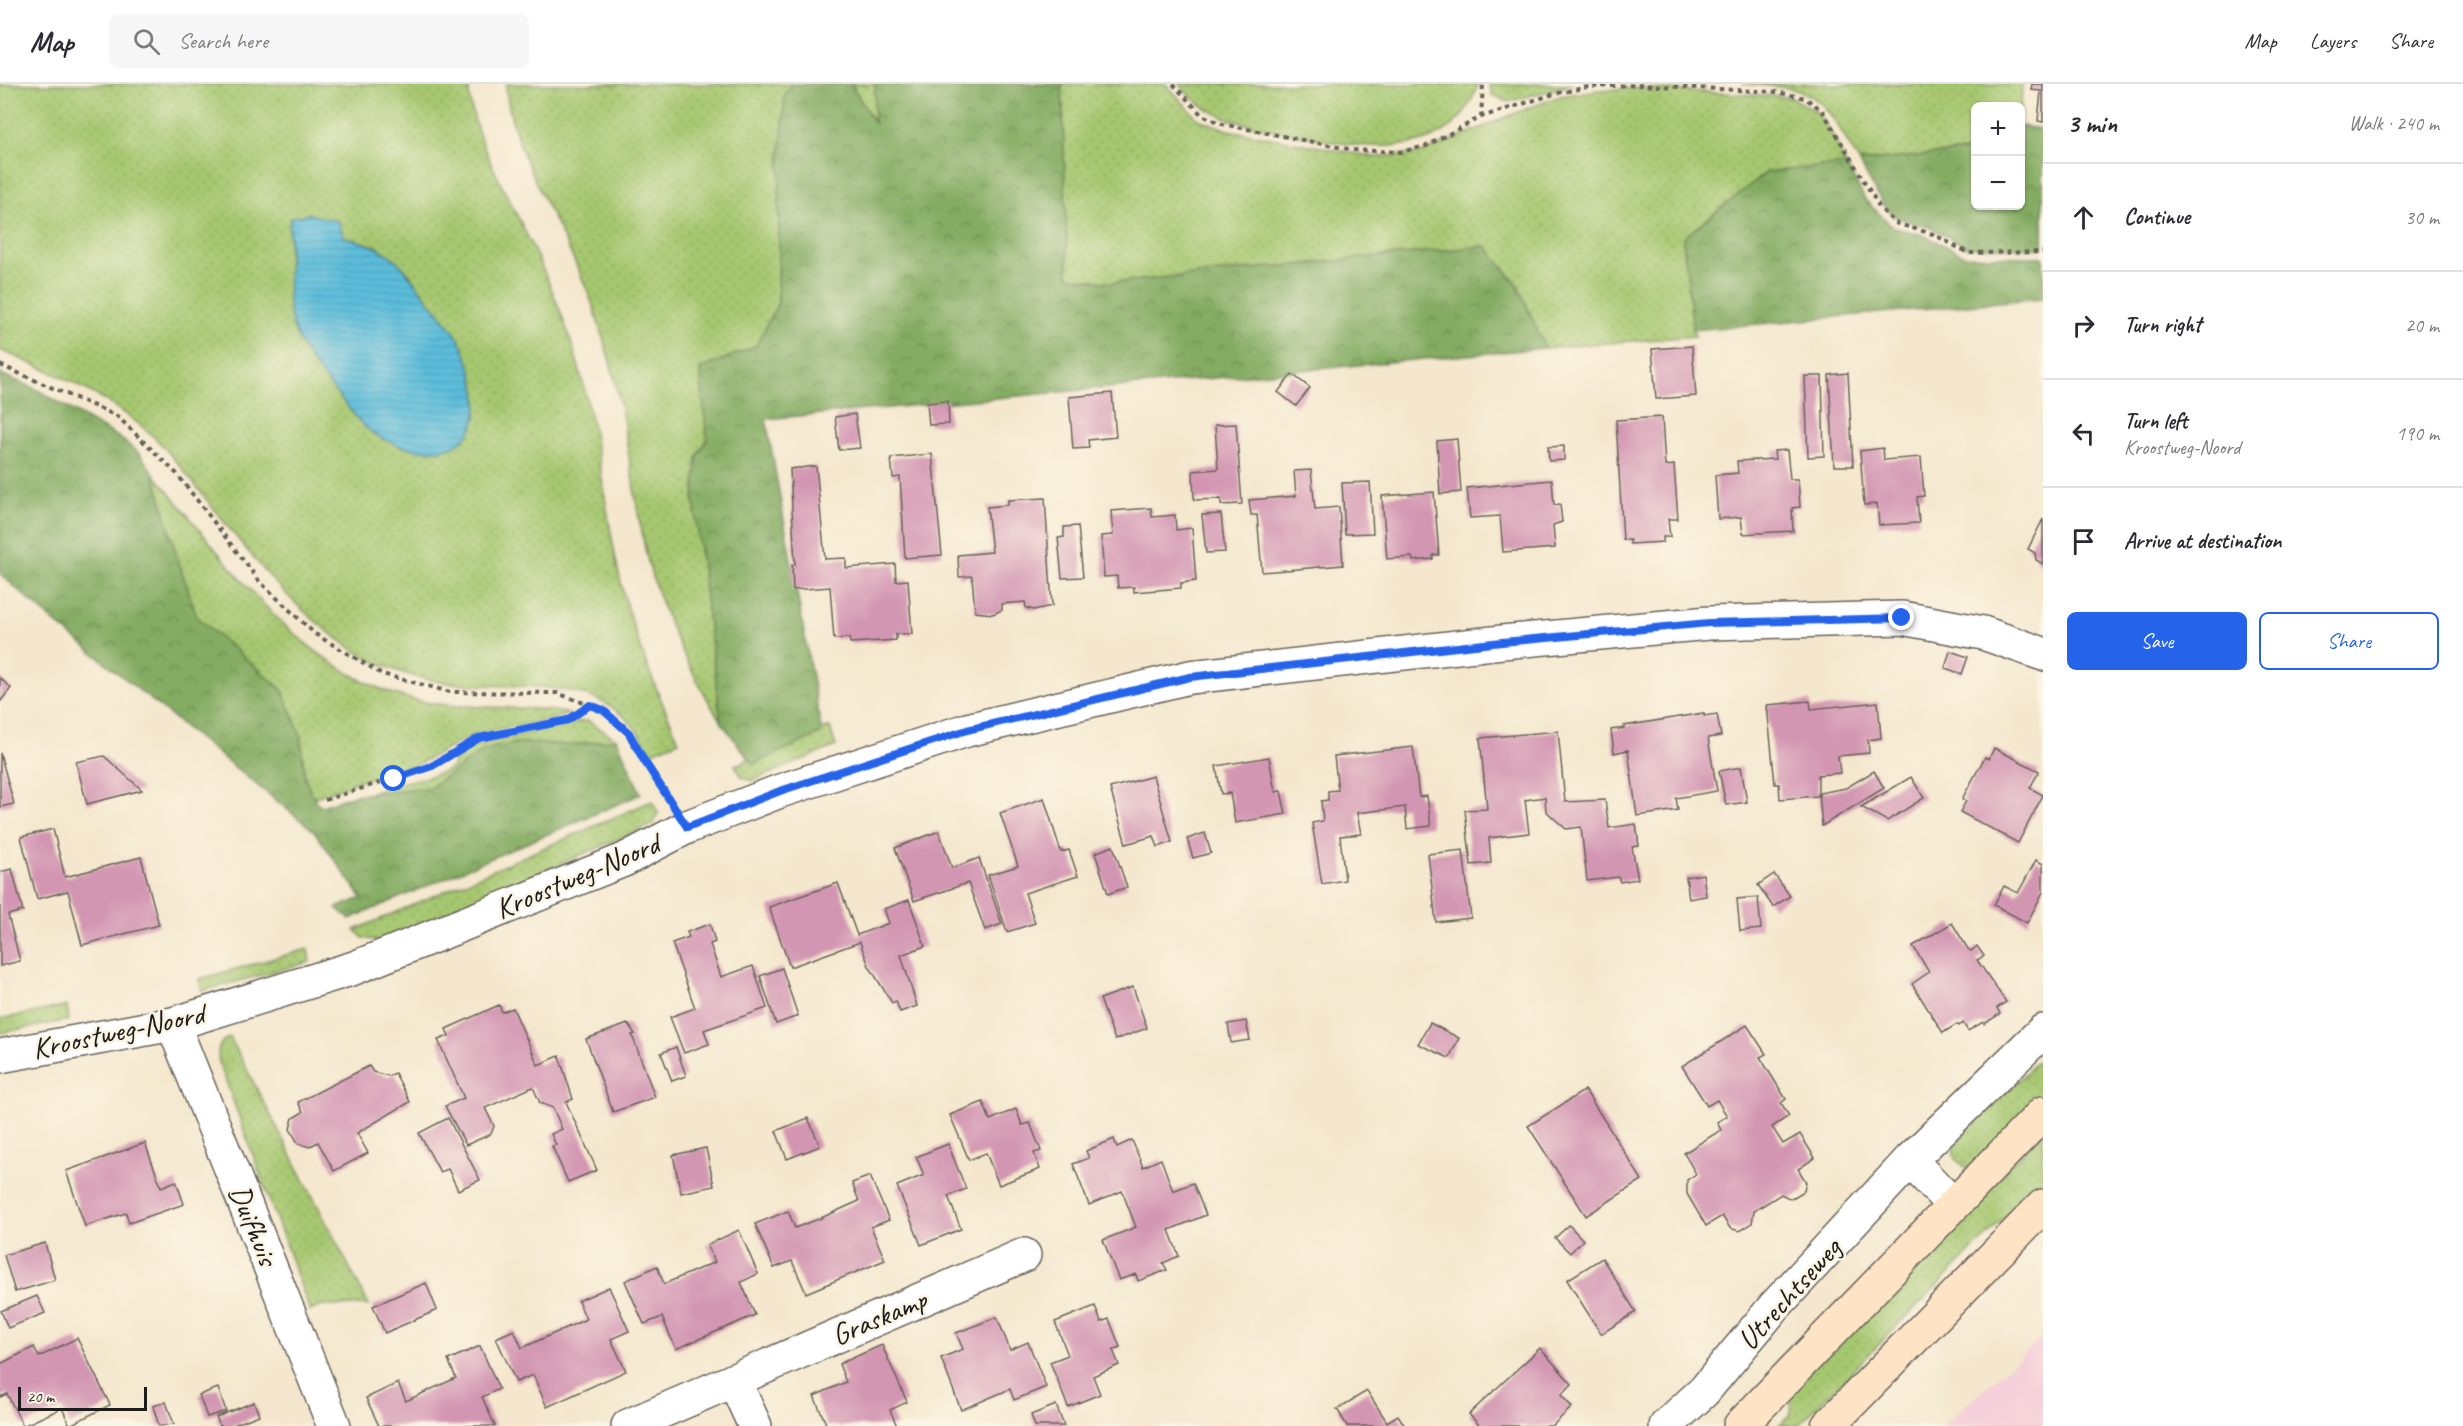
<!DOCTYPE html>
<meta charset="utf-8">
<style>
body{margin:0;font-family:Caveat,sans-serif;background:#f7f7f7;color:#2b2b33}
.controls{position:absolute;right:18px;top:18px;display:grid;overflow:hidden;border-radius:9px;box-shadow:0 2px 4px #0004}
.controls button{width:54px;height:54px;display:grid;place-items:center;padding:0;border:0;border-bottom:2px solid #e1e1e2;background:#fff;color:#2b2b33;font:30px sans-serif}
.scale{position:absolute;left:18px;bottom:15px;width:129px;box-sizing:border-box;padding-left:6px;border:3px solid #1c1c1c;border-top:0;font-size:16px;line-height:21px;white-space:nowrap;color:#1c1c1c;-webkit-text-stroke:4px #fcf5e5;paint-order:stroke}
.stop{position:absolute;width:18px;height:18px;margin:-14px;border:4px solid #2563eb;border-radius:50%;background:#fff}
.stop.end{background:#2563eb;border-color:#fff;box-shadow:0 2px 6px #0008}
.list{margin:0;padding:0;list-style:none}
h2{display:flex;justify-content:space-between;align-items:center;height:78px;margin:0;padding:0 24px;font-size:26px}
h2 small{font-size:20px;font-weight:400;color:#7c7c81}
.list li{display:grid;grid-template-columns:39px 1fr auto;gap:18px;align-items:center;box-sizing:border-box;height:108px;padding:0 24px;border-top:2px solid #e1e1e2}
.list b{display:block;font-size:22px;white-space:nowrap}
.list p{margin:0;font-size:20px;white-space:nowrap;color:#7c7c81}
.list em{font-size:20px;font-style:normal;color:#7c7c81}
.actions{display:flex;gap:12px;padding:18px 24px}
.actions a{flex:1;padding:14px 0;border:2px solid #2563eb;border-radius:9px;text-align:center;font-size:21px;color:#2563eb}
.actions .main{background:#2563eb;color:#fff}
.icon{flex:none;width:33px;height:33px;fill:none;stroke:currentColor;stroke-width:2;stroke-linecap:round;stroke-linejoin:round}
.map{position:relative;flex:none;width:2043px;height:1342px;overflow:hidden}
header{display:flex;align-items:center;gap:36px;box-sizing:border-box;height:84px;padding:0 30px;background:#fff;border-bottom:2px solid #e1e1e2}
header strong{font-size:28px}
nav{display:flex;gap:33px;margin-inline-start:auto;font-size:21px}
.search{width:420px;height:54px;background:#f7f7f7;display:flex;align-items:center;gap:15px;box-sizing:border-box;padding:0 21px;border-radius:9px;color:#7c7c81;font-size:22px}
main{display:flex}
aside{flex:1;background:#fff}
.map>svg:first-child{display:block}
.built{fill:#f5cfd9}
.green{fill:url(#green-dots);stroke:#617246;stroke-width:1.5;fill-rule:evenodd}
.forest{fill:url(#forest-crowns);stroke:#50643f;stroke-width:1.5}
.water{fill:url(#water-rules);stroke:#3c6c7c;stroke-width:1.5}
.building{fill:#d396b2}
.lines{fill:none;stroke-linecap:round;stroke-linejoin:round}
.minor-casing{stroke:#68635a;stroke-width:36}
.secondary-casing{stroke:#68635a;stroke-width:36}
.path{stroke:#68635a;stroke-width:4;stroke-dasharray:4.5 4.5;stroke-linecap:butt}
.minor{stroke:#fff;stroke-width:33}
.secondary{stroke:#fee4c5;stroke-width:33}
.route{stroke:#2563eb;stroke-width:8}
.labels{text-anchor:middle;stroke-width:5;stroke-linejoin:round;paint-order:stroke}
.street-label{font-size:30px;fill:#1c1c1c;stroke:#fcf5e5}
</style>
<header>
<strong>Map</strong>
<div class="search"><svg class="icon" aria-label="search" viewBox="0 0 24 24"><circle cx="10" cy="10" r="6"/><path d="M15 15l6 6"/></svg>Search here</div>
<nav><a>Map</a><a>Layers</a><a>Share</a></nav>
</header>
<main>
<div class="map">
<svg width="2043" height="1342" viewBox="0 0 2043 1342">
<defs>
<pattern id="green-dots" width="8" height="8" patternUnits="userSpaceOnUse" patternTransform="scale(1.5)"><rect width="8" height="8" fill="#a6c76f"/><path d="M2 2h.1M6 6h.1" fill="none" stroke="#8eaa60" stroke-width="1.8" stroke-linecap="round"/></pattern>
<pattern id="forest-crowns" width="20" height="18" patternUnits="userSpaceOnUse" patternTransform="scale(1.5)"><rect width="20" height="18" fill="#84ac62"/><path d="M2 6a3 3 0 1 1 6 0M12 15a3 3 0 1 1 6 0" fill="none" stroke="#6b8b50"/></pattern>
<pattern id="water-rules" width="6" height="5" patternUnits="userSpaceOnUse" patternTransform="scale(1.5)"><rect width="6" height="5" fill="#5cbddb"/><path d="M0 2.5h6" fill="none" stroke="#4fa2bb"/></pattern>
</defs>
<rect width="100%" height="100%" fill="#fcf5e5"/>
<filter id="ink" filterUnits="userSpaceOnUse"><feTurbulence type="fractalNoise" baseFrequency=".0167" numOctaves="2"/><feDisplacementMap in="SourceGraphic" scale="12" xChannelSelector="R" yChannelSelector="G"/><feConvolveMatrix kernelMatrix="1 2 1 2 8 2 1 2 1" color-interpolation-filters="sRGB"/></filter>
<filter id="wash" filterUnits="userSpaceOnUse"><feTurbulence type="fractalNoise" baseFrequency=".008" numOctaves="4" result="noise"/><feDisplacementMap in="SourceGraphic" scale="24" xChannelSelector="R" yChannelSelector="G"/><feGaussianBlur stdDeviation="1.35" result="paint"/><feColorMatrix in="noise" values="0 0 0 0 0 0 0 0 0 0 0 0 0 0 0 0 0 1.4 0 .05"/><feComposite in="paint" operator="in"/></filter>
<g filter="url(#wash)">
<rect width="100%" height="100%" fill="#f4e7cd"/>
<!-- built -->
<polygon class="built" points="2043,1253 2043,1342 1942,1342"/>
<!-- green -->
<g class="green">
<path d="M 0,0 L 468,0 C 472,49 497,92 519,135 C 540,177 559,219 573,264 C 596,336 603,413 618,486 C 631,547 654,601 679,657 L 650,669 C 613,589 533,606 463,600 C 427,598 390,587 359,569 C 296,531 251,472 206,415 C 190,395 175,374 157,356 C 114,314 55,289 0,266 ZM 338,137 L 344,153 L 378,163 L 409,189 L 422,209 L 459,357 L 432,367 L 366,344 L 312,279 L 296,250 L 289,228 L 289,140 Z"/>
<path d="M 506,0 L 792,0 L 785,9 L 780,78 L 778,219 L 756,262 L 700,285 L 707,355 L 697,374 L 694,416 L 721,638 C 691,589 664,536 649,481 C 636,432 631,379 622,329 C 615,292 604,255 592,219 C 568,149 510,72 506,0 Z"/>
<polygon points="851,0 875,0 875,40"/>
<polygon points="1062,0 1166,0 1198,35 1228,46 1375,73 1421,69 1528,24 1560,12 1598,6 1635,4 1790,13 1816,27 1831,48 1846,80 1767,88 1683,154 1695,252 1545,264 1518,202 1485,162 1110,199 1067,192"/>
<path d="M 1179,0 L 1478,0 C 1452,84 1358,63 1293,50 C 1250,41 1208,37 1179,0 Z"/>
<polygon points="1489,0 1573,0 1508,18 1492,11"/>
<path d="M 1743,0 L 2022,0 L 2021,31 L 2020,22 L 1976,22 L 1975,66 L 1859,78 C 1821,12 1822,4 1743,0 Z"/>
<path d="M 154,390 C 226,474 293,582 407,614 C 461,629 516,618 570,630 L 545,637 L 478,649 L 403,688 L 365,695 L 313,714 L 305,695 L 300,649 L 282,606 L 197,533 L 176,470 Z"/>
<path d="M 588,637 L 617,655 L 572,661 L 518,659 L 484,666 L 431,703 L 370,709 C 395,695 431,697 453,683 L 454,674 L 467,663 L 573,638 Z"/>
<polygon points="830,643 836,662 752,697 742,693 735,681"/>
<polygon points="652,717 658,728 654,740 379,857 363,854 355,846"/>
<polygon points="308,865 310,878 202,907 199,895"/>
<polygon points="67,922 69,936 0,949 0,935"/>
<path d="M 230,953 L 369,1221 L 322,1222 L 310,1227 L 219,978 C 217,966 218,958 230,953 Z"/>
<polygon points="2043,972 2043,1019 1968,1085 1955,1075 1953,1064 1960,1053"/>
<polygon points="2043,1048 2043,1095 1798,1342 1779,1342 1791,1330 1792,1303"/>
</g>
<!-- forest -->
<g class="forest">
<polygon points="792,0 851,0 874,39 875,0 1062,0 1068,192 1110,199 1486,162 1518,202 1545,264 766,335 822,649 753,680 721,638 694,416 697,374 707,355 700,285 756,262 778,219 780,78 785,8"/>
<polygon points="2021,42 2043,45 2043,164 1967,163 1931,144 1895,133 1883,120 1859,78 1975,66 1976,122 2020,122"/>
<polygon points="1846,80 1866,117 1893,143 1923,151 1966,172 2043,173 2043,214 1693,246 1683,154 1767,88"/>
<polygon points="0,290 36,305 120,354 140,370 154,390 176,470 197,533 282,606 300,649 305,695 316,718 322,722 355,711 431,703 484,666 518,659 572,661 617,655 641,710 350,835 336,824 362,814 314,747 52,536 0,490"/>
</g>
<!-- water -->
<path class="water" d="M 308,130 L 338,137 L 344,153 C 400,167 398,179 433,222 C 441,232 452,243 458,254 C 470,277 484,316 473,342 C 456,382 390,366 365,343 C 354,332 344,317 333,305 C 319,287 304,270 295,248 C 282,216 293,175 289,140 L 291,134 Z"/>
<g id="blocks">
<!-- building -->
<g class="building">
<polygon points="2032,0 2043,0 2043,38 2038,37 2041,7 2031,6"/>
<polygon points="1692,262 1696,312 1656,315 1652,265"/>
<polygon points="1848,289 1853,382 1834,382 1829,291"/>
<polygon points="1292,290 1310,304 1296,322 1278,308"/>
<polygon points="1805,292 1822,292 1824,372 1808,373"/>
<polygon points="1112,309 1116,353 1088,356 1089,364 1073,365 1069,313"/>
<polygon points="948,317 949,340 929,341 927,319"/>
<polygon points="855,330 860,364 839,366 835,333"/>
<polygon points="1662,333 1665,382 1674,381 1678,435 1668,435 1670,453 1663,453 1663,458 1630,460 1630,456 1623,456 1616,336"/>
<polygon points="1236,340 1242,420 1221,421 1221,415 1194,416 1193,387 1218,385 1215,341"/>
<polygon points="1457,355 1461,408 1440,410 1437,357"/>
<polygon points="1564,362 1564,376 1549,377 1548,363"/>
<polygon points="1883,364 1884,376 1921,373 1924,412 1917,413 1919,439 1879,441 1877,420 1864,421 1860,367"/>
<polygon points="1787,366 1790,395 1798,395 1800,423 1792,424 1793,447 1743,450 1741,433 1718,435 1715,391 1738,389 1737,377 1775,375 1774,367"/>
<polygon points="932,370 942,471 905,474 900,393 893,394 891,374"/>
<polygon points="816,382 825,475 846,474 846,484 895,480 896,497 908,496 912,550 896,550 896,556 850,559 849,554 834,555 830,503 793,506 792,481 795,481 790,385"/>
<polygon points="1311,386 1315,425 1339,423 1343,481 1262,488 1257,431 1251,431 1249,416 1296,412 1294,387"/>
<polygon points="1552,396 1554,421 1560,420 1562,438 1553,441 1555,464 1503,468 1500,432 1470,434 1467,404"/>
<polygon points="1370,398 1373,449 1345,450 1342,399"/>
<polygon points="1434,408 1439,471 1433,471 1433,475 1413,477 1412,473 1387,475 1382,412"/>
<polygon points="1045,414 1052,522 1034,526 1026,524 1025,518 1002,520 1002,526 993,530 975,528 972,492 959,493 958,471 992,468 987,423 1008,421 1008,416"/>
<polygon points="1151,424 1152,433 1175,431 1176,446 1192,444 1196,497 1181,499 1181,504 1134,508 1134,503 1118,504 1117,492 1104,493 1101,452 1113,451 1111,427"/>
<polygon points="1221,430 1225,468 1206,469 1202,431"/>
<polygon points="2043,435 2043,480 2036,476 2035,469 2028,465"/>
<polygon points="1078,442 1083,493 1062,494 1058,454 1064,453 1064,443"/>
<polygon points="1950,567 1968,573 1962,590 1945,584"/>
<polygon points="0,594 11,604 0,618"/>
<polygon points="1810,617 1811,625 1878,618 1881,654 1868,656 1869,669 1838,672 1840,689 1818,691 1818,712 1780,715 1779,700 1775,700 1767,621"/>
<polygon points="1704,629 1704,632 1717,630 1721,652 1708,654 1717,707 1676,714 1678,726 1637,732 1628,666 1614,669 1611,646 1624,644 1624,642"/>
<polygon points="1558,647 1565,718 1605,716 1609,744 1636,740 1639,762 1632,763 1638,795 1620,798 1618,793 1587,797 1581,743 1566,745 1546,727 1545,713 1525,716 1529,749 1489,754 1491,779 1471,781 1465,726 1487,725 1480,654"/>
<polygon points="1413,663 1419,713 1427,712 1431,742 1407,745 1405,723 1357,729 1361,750 1340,752 1345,796 1322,800 1312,739 1323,737 1321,717 1328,716 1328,707 1338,706 1334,672"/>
<polygon points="1994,664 2039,687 2030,704 2043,711 2018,759 1960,728 1966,717 1962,715 1985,673 1989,675"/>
<polygon points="0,669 14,720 0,723"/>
<polygon points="104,672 142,706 87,720 76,678"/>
<polygon points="1269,673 1275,708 1281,707 1286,730 1235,739 1230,709 1221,710 1216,682"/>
<polygon points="1741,683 1747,718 1726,721 1719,687"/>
<polygon points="1874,687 1884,704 1822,742 1819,709 1846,704"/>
<polygon points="1153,692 1172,758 1158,763 1154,752 1126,760 1110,704"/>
<polygon points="1911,693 1924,714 1887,737 1861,723"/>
<polygon points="1044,714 1061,768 1069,766 1078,792 1025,809 1035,839 1007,848 988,791 1018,782 1000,729"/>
<polygon points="53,745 65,793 141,773 159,841 82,861 68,807 37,815 21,753"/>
<polygon points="939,747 952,784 979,774 1002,840 985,846 968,799 914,817 895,764"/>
<polygon points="1205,749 1211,769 1193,774 1187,755"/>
<polygon points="1113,762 1127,803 1108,810 1095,769"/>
<polygon points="1463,766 1471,834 1436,838 1428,770"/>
<polygon points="2036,776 2043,780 2043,808 2027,839 1994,821 2004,802 2018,809"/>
<polygon points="12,785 23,827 8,831 20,877 0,882 0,788"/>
<polygon points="1703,790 1706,812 1689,815 1686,793"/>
<polygon points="1774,790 1790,812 1773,823 1758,801"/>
<polygon points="838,799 857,851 889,839 884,825 909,816 925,862 901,871 917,922 900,928 896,917 892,919 869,882 860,858 790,883 769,823"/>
<polygon points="1758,813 1761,845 1740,847 1737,815"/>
<polygon points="1952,839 1968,865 1971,867 1977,862 1984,872 1977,876 2006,918 1997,924 2000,930 1984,940 1983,938 1968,947 1963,939 1959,942 1957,940 1943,949 1912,900 1929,888 1913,862"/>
<polygon points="710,840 715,858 710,860 721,893 753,882 767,924 704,946 709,960 684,969 670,933 695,924 672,859 689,853 687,848"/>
<polygon points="782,884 798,932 776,940 760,892"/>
<polygon points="1133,903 1147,944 1115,956 1100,915"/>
<polygon points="499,921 502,928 513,924 538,981 559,972 573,1015 566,1018 597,1086 568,1098 552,1062 556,1061 551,1050 562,1045 553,1024 540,1019 533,1003 485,1024 494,1042 491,1050 466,1061 445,1022 464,1014 438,956 449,952 446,945"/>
<polygon points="1246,937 1250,956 1231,959 1228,940"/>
<polygon points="1430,939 1459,954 1449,974 1418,960"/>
<polygon points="628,940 635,950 632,951 655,1013 613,1028 586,955"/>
<polygon points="1747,941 1766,970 1760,973 1786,1015 1781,1019 1789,1032 1772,1043 1783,1060 1800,1050 1815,1074 1798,1085 1806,1098 1804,1107 1791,1115 1781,1110 1754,1127 1752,1139 1739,1147 1730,1144 1722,1132 1706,1142 1687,1110 1687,1096 1696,1090 1684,1069 1721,1046 1717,1038 1727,1032 1717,1016 1707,1022 1682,982"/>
<polygon points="676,963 686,992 672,997 661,969"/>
<polygon points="369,982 373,988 389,992 395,989 410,1018 357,1049 368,1069 334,1087 318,1058 309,1063 298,1059 290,1045 293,1034 303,1028 298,1018"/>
<polygon points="1585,1006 1642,1096 1586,1132 1528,1042"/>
<polygon points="983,1018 990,1036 1016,1025 1022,1041 1030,1039 1041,1067 1034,1069 1040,1085 999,1101 986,1069 969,1076 950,1031"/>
<polygon points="448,1034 480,1096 458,1106 448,1085 440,1088 419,1049"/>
<polygon points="808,1034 820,1062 787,1075 776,1047"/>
<polygon points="1114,1055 1117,1063 1132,1056 1143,1083 1161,1075 1173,1107 1193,1099 1206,1131 1169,1146 1179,1172 1163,1179 1167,1186 1138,1197 1136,1190 1119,1196 1103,1156 1136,1143 1122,1107 1089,1121 1073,1080 1089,1074 1086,1067"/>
<polygon points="145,1059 161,1103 176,1097 184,1120 129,1139 126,1129 85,1142 66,1087"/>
<polygon points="948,1060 966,1105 948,1112 961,1145 921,1161 897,1102 924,1091 916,1073"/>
<polygon points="706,1064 714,1102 681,1109 673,1071"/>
<polygon points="870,1092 889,1136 871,1143 885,1176 806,1209 792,1177 774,1184 755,1140 788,1127 795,1144 821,1134 859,1117 852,1099"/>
<polygon points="1569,1141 1583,1156 1570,1169 1555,1154"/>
<polygon points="739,1146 758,1190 741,1198 755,1231 676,1265 662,1233 644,1240 625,1197 657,1182 664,1200 715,1178 707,1161"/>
<polygon points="45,1159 55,1196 15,1208 4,1171"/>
<polygon points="1602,1174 1636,1228 1601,1250 1567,1196"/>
<polygon points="426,1199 437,1226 385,1249 373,1222"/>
<polygon points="609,1203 629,1247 611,1255 626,1287 547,1323 533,1291 516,1298 496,1254 514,1246 522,1264 586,1235 578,1217"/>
<polygon points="37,1212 45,1229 8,1244 1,1227"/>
<polygon points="1095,1222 1101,1238 1109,1235 1120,1263 1113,1266 1119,1281 1093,1292 1100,1310 1068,1323 1050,1278 1068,1271 1055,1238"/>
<polygon points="997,1233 1010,1266 1028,1258 1046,1303 1014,1316 1010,1305 961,1326 941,1274 963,1265 956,1249"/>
<polygon points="77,1254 110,1321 70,1341 62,1324 23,1342 7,1310 0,1313 0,1280 34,1263 39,1273"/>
<polygon points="882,1261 907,1318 890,1326 897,1342 827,1342 814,1312 846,1298 839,1280"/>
<polygon points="480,1262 499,1305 482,1313 495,1342 379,1342 366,1314 398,1299 406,1317 456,1294 448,1276"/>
<polygon points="1540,1264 1572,1300 1561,1311 1572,1323 1552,1342 1480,1342 1469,1330"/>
<polygon points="218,1304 226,1327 207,1333 199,1311"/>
<polygon points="1367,1307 1387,1338 1398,1331 1405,1342 1347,1342 1337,1325"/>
<polygon points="166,1318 174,1340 159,1342 153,1322"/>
<polygon points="254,1318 259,1331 231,1342 220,1342 216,1333"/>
<polygon points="1056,1321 1064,1342 1035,1342 1031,1331"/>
</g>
</g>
</g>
<g filter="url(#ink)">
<use href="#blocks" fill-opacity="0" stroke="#68635a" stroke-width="1.5"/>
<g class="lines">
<!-- minor casing -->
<g class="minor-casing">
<g id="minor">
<polyline points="173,940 334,1342"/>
<polyline points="0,972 173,940 354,884 624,776 687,743 780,707 967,646 1190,593 1502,558 1709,539 1902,534 1983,549 2043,570"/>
<polyline points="1910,1076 1953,1121"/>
<polyline points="734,1296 755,1342"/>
<polyline points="628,1342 1024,1171"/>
<polyline points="1666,1342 1704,1307 1774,1223 1910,1076 2043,947"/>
</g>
</g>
<!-- secondary casing -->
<g class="secondary-casing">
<g id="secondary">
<polyline points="1740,1342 2043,1029"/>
<polyline points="1828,1342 2043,1122"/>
</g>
</g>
<!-- path -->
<g class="path">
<polyline points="1173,0 1202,31 1222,40 1353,66 1400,68 1426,62 1481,33 1554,10 1588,3 1638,1 1777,8 1805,14 1822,26 1880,124 1895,139 1933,150 1968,169 2043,168"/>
<polyline points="1481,33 1483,0"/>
<polyline points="0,281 117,332 177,390 260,498 315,550 382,590 450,608 557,609 603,626 629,649 665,710"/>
<polyline points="325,716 432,682 479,653 568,636 590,622"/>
</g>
<!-- minor -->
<use href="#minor" class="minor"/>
<!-- secondary -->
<use href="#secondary" class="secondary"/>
</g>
</g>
<g class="lines" filter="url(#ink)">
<!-- route -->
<polyline class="route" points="394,695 432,682 479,654 568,636 590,621 603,626 629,649 643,675 687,743 780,707 967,646 1190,593 1502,558 1709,539 1902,534"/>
</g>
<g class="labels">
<!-- street labels -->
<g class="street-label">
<text transform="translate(577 792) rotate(-23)" y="10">Kroostweg-Noord</text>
<text transform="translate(118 947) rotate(-12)" y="10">Kroostweg-Noord</text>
<text transform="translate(254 1141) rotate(68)" y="10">Duifhuis</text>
<text transform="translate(1789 1210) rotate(-48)" y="10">Utrechtseweg</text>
<text transform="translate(879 1233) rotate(-23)" y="10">Graskamp</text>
</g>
</g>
</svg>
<div class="controls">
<button>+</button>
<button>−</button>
</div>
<div class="scale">20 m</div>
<div class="stop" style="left:394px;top:695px"></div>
<div class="stop end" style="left:1902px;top:534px"></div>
</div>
<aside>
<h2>3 min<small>Walk · 240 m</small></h2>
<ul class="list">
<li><svg class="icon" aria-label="ahead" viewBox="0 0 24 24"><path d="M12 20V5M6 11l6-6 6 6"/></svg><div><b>Continue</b></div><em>30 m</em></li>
<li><svg class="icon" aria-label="right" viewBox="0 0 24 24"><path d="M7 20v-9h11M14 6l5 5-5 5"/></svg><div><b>Turn right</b></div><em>20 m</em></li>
<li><svg class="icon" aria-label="left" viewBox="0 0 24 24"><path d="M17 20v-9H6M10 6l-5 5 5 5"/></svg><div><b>Turn left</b><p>Kroostweg-Noord</p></div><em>190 m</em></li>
<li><svg class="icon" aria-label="arrive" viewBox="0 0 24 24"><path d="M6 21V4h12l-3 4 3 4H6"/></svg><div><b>Arrive at destination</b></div></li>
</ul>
<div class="actions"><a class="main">Save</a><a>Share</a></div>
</aside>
</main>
